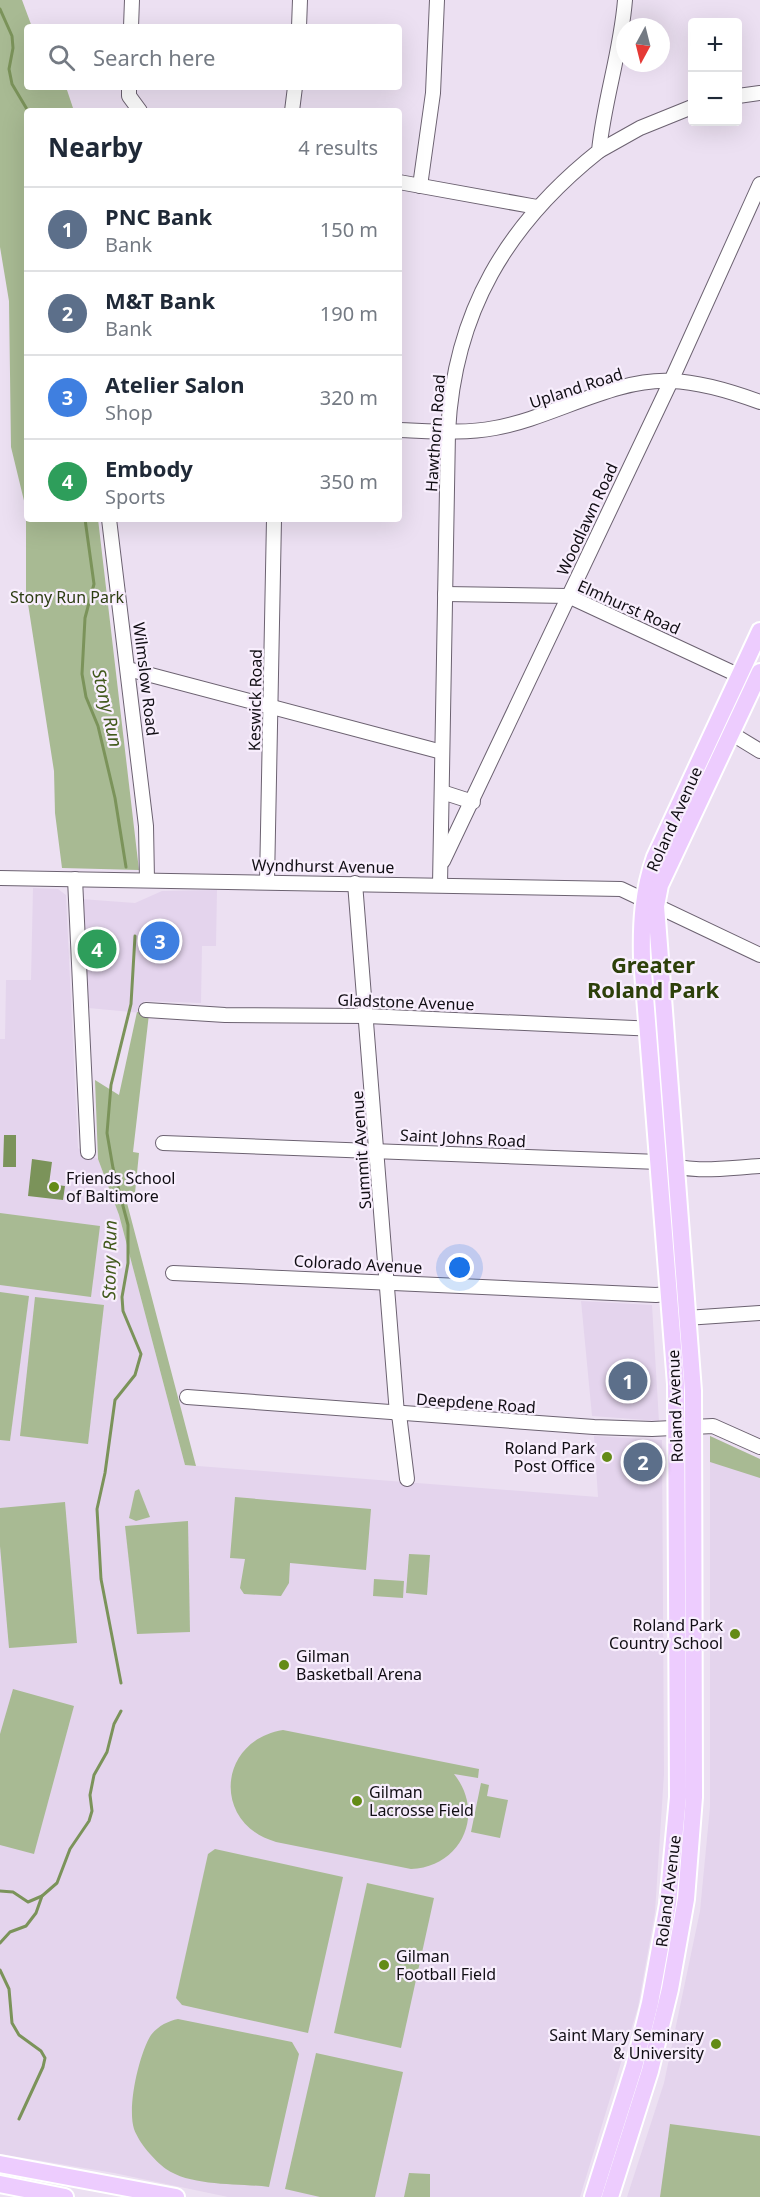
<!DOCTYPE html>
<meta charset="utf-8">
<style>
body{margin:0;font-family:"Noto Sans",sans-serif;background:#f6f6f7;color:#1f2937}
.controls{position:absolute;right:18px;top:18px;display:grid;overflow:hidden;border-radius:6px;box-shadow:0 6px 24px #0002}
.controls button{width:54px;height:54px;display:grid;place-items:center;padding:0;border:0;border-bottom:2px solid #e0e1e3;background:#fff;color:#1f2937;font:30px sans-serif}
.compass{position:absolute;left:616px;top:18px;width:54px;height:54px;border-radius:50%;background:#fff;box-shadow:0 6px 24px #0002;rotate:187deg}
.you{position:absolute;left:460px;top:1268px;width:21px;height:21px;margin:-15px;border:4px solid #fff;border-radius:50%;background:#1a73e8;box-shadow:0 0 0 9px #1a73e833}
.badge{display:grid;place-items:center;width:39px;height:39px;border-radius:50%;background:#648b17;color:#fff;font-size:20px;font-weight:700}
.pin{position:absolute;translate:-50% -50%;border:3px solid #fff;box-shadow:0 2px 6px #0006}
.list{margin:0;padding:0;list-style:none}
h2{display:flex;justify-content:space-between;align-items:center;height:78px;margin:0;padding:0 24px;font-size:26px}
h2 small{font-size:20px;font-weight:400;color:#747a83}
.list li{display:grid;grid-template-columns:39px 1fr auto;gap:18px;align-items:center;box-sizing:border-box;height:84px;padding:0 24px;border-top:2px solid #e0e1e3}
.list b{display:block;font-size:22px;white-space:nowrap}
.list p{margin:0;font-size:20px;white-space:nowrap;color:#747a83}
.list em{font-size:20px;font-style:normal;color:#747a83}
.icon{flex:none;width:33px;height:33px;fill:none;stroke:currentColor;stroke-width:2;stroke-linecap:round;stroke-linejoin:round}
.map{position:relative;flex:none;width:760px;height:2197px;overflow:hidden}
.search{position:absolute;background:#fff;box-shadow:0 6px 24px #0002;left:24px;top:24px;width:378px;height:66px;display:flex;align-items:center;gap:15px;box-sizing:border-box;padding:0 21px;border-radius:6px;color:#747a83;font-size:22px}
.panel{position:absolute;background:#fff;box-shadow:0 6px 24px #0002;left:24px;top:108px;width:378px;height:414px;border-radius:6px}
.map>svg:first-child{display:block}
.built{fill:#e4d4ed}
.green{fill:#a8ba93}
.water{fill:#7b935a}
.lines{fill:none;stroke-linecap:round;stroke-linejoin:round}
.stream{stroke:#7b935a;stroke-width:3}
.minor-casing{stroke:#6c6271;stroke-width:16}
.major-casing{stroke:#fff;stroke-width:20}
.minor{stroke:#fff;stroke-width:14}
.major{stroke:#edccfe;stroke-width:16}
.poi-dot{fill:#648b17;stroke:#f8eefd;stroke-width:2}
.labels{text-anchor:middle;stroke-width:4.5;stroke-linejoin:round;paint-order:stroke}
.street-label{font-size:16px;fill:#110e14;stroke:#f8eefd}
.park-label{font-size:16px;fill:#2c3d12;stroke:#f8eefd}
.poi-label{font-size:16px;fill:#110e14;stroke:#f8eefd;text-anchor:start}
.water-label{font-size:18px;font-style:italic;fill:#41591b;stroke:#f8eefd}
.district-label{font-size:22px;font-weight:bold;fill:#2d400a;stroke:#f8eefd}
</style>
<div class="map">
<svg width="760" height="2197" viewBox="0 0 760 2197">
<rect width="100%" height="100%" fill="#ece0f2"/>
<!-- built -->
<g class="built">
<polygon points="33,888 58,889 66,895 78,1148 98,1159 119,1215 185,1465 598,1497 594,1436 662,1440 664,1774 655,1912 638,2007 580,2197 228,2197 114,2173 0,2154 0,1039 5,1039 6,980 31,980"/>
<polygon points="217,890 216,946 202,946 201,1003 144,1001 142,1013 88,1008 81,899 135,903 162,891"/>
<polygon points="581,1301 652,1305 659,1421 592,1416"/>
<polygon points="710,1436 760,1459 760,2197 627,2197 664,2083 700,1911 710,1807"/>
</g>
<!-- green -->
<g class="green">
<polygon points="0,0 22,0 32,27 27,27 27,87 66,87 74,111 27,111 27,519 98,519 139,870 62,868 55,813 54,771 26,591 26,509 11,447 9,301 0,247"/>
<polygon points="137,1012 149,1014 133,1152 139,1153 134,1203 127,1203 196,1466 185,1465 119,1215 98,1159 95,1080 119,1095"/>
<polygon points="0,1213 100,1226 91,1297 0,1285"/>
<polygon points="0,1292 29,1296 10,1441 0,1440"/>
<polygon points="35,1297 104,1305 88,1444 20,1436"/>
<polygon points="710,1436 760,1459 760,1478 710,1462"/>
<polygon points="139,1489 150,1517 136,1521 129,1518 135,1491"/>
<polygon points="235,1497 371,1509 366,1570 290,1563 289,1583 281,1596 244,1594 240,1588 245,1559 230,1558"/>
<polygon points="65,1502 77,1643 9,1648 0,1546 0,1508"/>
<polygon points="188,1521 190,1632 137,1634 125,1526"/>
<polygon points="409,1554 430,1555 427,1595 406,1593"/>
<polygon points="374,1579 404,1581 403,1598 373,1596"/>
<polygon points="13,1689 74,1706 34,1854 0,1845 0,1734"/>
<path d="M 283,1730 L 479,1769 L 478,1778 L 454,1774 C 486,1814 461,1867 411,1869 L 276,1842 C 212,1824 217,1741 283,1730 Z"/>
<polygon points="481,1783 489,1785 487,1796 508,1800 500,1838 471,1832"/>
<polygon points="215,1849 343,1877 308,2033 182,2005 176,1998 208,1854"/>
<polygon points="367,1883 434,1898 401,2048 334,2033"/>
<path d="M 178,2019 L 292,2042 L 299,2054 L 269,2187 C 239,2183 192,2187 166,2169 C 154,2160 139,2143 134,2129 C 127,2107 139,2054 151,2035 C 158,2026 168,2021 178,2019 Z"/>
<polygon points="316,2053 403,2072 375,2197 320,2197 285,2189"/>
<polygon points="670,2124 760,2136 760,2197 660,2197"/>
<polygon points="409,2173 430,2174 430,2197 404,2197"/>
</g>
<!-- water -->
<g class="water">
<polygon points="4,1135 16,1135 16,1167 3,1167"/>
<polygon points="32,1159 52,1162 49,1184 65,1186 63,1200 28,1196"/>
</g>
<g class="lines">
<!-- stream -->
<g class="stream">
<polyline points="0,9 12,36 13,48 9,69 12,84 28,111"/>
<polyline points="85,519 94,584 85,618 82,674 86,697 98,726 115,798 126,867"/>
<polyline points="121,1683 101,1579 97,1509 105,1473 115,1400 135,1375 141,1354 123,1311 122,1297 128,1263 128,1225 113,1168 107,1133 111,1085 131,1004 135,936"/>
<polyline points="0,1891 13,1892 28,1902 42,1896"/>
<polyline points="0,1943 10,1932 26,1926 36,1913 42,1896 57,1883 70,1849 89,1821 92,1811 90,1795 94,1775 107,1752 114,1724 121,1711"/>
<polyline points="0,1970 9,1989 12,2023 19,2035 41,2051 45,2058 43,2067 19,2119"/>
</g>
<!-- minor casing -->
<g class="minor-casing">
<g id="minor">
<polyline points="131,27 132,0"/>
<polyline points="299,27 300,0"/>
<polyline points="129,87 129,96 140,111"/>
<polyline points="738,96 760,93"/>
<polyline points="292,111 295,87"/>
<polyline points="599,151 640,128 692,107"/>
<polyline points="399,182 537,207"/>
<polyline points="420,186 433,93 437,0"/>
<path d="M 399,430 C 431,431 463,434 495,428 C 552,418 614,378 671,381 C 701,382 733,392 760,402"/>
<polyline points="109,519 146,826 147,880"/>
<polyline points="445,594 568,596 755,683"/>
<polyline points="128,669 442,752"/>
<polyline points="724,729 760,751"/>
<polyline points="442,792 473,802"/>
<polyline points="443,861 671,381 760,184"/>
<polyline points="0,878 621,889 760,955"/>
<polyline points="75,879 88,1152"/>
<polyline points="267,882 274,519"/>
<polyline points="355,883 397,1414"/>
<path d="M 440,885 L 448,432 C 454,312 507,224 599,151 C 604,100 621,52 625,0"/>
<polyline points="146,1010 225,1015 367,1016 656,1029"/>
<path d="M 163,1143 L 659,1162 C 692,1174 725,1168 760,1166"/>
<polyline points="173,1273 656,1295 677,1293"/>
<polyline points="671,1319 760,1313"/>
<polyline points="187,1397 594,1427 652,1429 713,1426 760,1447"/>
<polyline points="399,1414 407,1479"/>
</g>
</g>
<!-- major casing -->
<g class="major-casing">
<g id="major">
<polyline points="0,2164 176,2197"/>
<polyline points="0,2184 65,2197"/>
<path d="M 593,2197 L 634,2067 L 650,2003 L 668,1904 L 678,1797 L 676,1384 L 642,959 C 641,923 643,891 655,857 L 760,631"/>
<polyline points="610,2197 650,2071 670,1989 686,1899 694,1797 693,1391 656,906 660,885 760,672"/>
</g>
</g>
<!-- minor -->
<use href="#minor" class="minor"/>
<!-- major -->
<use href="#major" class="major"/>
</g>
<!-- markers -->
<g class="poi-dot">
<circle cx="54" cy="1187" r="6"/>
<circle cx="607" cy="1457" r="6"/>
<circle cx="735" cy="1634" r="6"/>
<circle cx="284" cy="1665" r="6"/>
<circle cx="357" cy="1801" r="6"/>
<circle cx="384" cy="1965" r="6"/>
<circle cx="716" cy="2044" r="6"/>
</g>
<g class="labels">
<!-- street labels -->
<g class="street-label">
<text transform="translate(576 388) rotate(-18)" y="6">Upland Road</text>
<text transform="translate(435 433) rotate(-86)" y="6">Hawthorn Road</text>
<text transform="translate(587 519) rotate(-65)" y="6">Woodlawn Road</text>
<text transform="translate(629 607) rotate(24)" y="6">Elmhurst Road</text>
<text transform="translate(146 679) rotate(83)" y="6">Wilmslow Road</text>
<text transform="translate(255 700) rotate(-89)" y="6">Keswick Road</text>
<text transform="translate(674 819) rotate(-66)" y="6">Roland Avenue</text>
<text transform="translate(323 866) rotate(1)" y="6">Wyndhurst Avenue</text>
<text transform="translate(406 1002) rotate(2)" y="6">Gladstone Avenue</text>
<text transform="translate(463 1138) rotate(3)" y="6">Saint Johns Road</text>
<text transform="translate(361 1150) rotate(-94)" y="6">Summit Avenue</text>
<text transform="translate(358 1264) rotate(3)" y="6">Colorado Avenue</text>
<text transform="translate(476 1403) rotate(4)" y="6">Deepdene Road</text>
<text transform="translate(675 1406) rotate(-92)" y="6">Roland Avenue</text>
<text transform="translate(668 1891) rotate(-83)" y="6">Roland Avenue</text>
</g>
<!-- park labels -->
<g class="park-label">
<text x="67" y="603">Stony Run Park</text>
</g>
<!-- poi labels -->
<g class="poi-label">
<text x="66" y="1184">Friends School<tspan x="66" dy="18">of Baltimore</tspan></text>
<text x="595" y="1454" text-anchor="end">Roland Park<tspan x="595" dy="18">Post Office</tspan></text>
<text x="723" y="1631" text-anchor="end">Roland Park<tspan x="723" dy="18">Country School</tspan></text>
<text x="296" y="1662">Gilman<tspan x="296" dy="18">Basketball Arena</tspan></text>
<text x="369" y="1798">Gilman<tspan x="369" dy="18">Lacrosse Field</tspan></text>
<text x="396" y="1962">Gilman<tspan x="396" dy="18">Football Field</tspan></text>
<text x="704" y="2041" text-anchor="end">Saint Mary Seminary<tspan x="704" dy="18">&amp; University</tspan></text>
</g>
<!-- water labels -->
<g class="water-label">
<text transform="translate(107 708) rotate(77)" y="6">Stony Run</text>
<text transform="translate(110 1260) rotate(-89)" y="6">Stony Run</text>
</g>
<!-- district labels -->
<g class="district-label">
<text x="653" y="973">Greater<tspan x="653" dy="25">Roland Park</tspan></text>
</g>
</g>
</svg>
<div class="controls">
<button>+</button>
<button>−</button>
</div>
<svg class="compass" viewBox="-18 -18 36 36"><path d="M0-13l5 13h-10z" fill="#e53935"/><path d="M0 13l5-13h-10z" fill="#747a83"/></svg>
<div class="you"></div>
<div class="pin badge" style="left:628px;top:1381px;background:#5c6f8a">1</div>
<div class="pin badge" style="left:643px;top:1462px;background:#5c6f8a">2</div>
<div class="pin badge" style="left:160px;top:941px;background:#3f7fe0">3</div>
<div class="pin badge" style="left:97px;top:949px;background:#2e9e5b">4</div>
<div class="search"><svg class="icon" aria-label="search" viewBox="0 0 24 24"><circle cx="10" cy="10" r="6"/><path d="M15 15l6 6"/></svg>Search here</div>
<section class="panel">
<h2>Nearby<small>4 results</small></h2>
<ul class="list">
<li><span class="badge" style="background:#5c6f8a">1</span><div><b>PNC Bank</b><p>Bank</p></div><em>150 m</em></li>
<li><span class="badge" style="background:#5c6f8a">2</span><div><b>M&amp;T Bank</b><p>Bank</p></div><em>190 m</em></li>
<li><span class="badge" style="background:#3f7fe0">3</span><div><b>Atelier Salon</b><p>Shop</p></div><em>320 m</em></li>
<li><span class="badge" style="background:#2e9e5b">4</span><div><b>Embody</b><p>Sports</p></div><em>350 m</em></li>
</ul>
</section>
</div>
